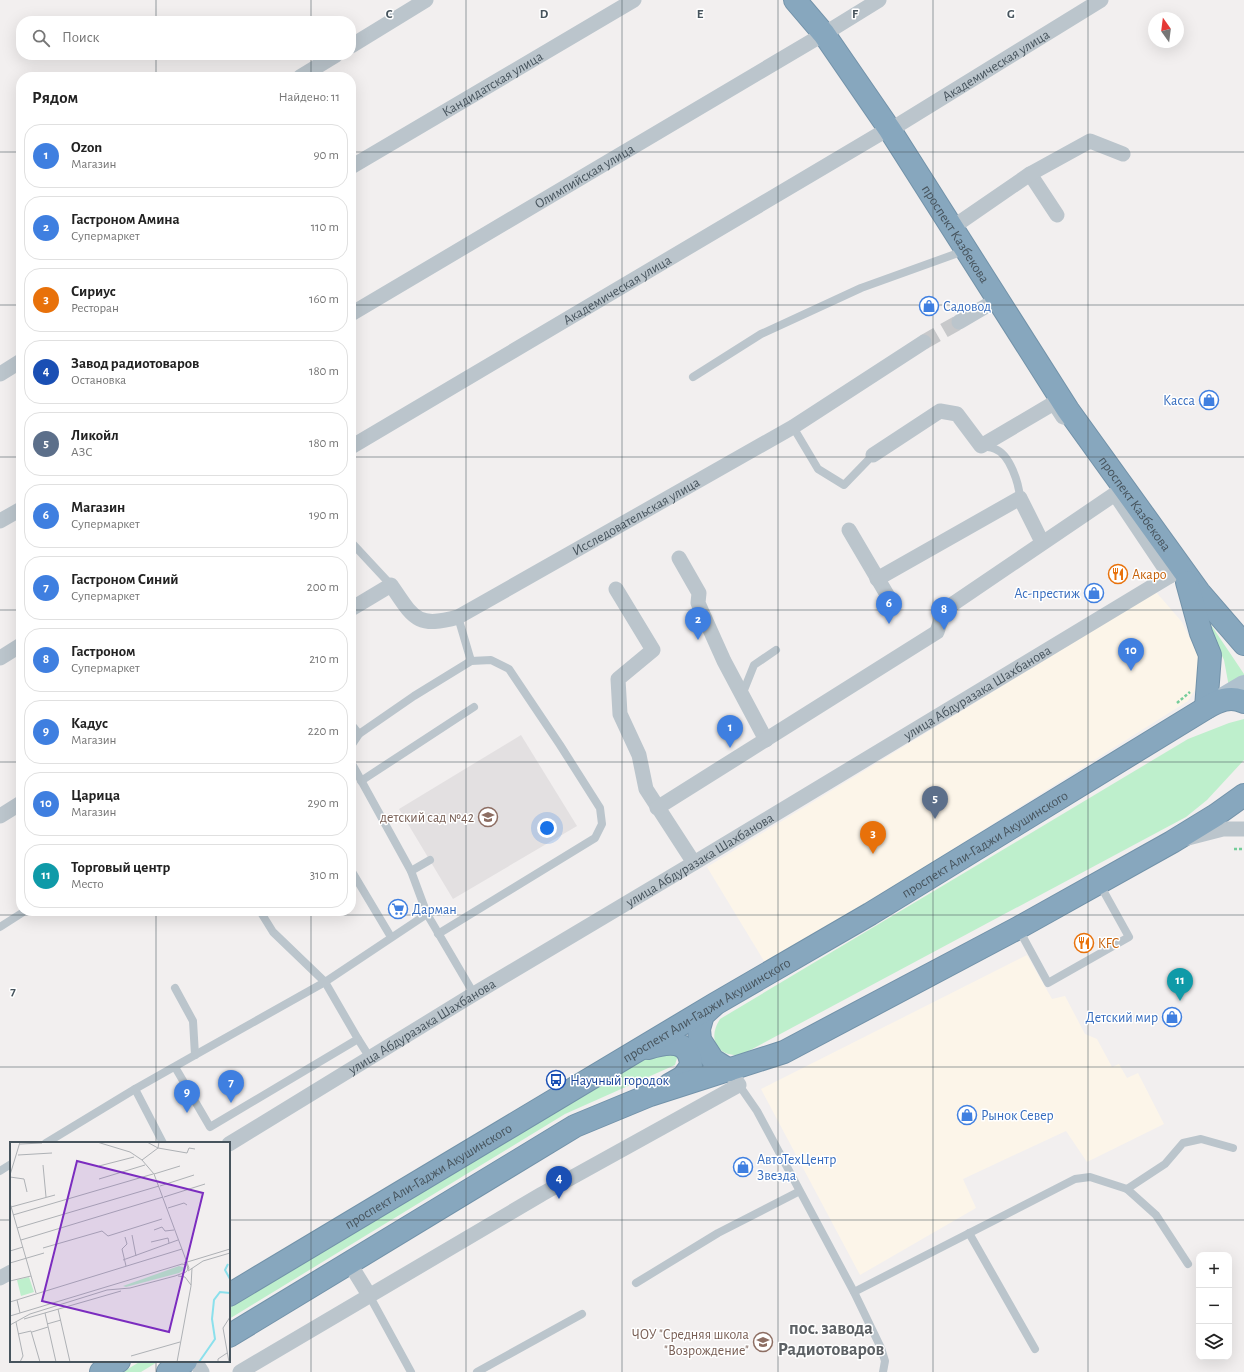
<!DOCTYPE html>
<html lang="ru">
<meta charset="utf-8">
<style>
body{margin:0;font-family:"Alegreya Sans",sans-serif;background:#f6f6f6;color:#222}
.controls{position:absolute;right:12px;bottom:12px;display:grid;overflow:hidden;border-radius:8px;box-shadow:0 4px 16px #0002}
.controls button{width:36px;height:36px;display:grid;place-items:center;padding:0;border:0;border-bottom:1px solid #e0e0e0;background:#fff;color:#222;font:20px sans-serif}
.compass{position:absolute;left:1148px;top:12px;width:36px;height:36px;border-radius:50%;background:#fff;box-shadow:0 4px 16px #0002;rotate:346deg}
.you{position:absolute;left:547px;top:828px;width:14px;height:14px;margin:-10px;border:3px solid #fff;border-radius:50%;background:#1a73e8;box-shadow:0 0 0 6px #1a73e833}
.badge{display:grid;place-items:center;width:26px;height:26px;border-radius:50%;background:#1a83e1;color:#fff;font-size:13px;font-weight:700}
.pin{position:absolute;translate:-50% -33px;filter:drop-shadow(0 1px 2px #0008)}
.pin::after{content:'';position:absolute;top:21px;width:14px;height:12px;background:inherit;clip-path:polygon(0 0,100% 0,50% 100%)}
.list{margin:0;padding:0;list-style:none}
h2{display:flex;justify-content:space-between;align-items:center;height:52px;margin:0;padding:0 16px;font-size:17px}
h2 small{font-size:13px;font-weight:400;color:#767676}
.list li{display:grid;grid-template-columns:26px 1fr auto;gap:12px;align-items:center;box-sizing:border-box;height:64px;margin:0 8px 8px;padding:0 8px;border:1px solid #e0e0e0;border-radius:16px}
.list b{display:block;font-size:15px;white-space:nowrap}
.list p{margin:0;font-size:13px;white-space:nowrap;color:#767676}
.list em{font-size:13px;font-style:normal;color:#767676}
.icon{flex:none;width:22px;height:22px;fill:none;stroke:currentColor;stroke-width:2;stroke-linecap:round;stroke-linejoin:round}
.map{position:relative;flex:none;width:1244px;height:1372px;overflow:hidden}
.search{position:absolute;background:#fff;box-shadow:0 4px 16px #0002;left:16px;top:16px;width:340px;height:44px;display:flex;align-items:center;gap:10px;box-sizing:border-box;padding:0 14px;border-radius:16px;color:#767676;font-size:15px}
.panel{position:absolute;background:#fff;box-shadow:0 4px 16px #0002;left:16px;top:72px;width:340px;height:844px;border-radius:16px}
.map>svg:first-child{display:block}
.commercial{fill:#fcf5e9}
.education{fill:#e3e0e1}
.green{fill:#beefcc}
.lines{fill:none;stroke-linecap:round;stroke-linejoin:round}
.street-tunnel{stroke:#c7c8ca;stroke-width:15;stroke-dasharray:15 8;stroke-linecap:butt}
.highway-casing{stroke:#7292a9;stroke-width:24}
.path{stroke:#76cd9a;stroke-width:2.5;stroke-dasharray:3 2;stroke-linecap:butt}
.lane{stroke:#bbc5cc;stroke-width:8}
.street{stroke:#bbc5cc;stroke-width:15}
.primary{stroke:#afc1ce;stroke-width:22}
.highway{stroke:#87a7be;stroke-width:22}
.grid{fill:none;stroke:#47545d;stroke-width:1;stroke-opacity:0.55}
.labels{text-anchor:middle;stroke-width:3;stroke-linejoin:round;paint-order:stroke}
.street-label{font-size:14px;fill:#47545d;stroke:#fff}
.shop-label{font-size:14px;fill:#366cbe;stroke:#fff;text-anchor:start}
.food-label{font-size:14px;fill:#c56008;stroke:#fff;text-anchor:start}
.education-label{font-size:14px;fill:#785e54;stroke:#fff;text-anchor:end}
.transit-label{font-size:14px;fill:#164399;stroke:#fff;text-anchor:start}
.district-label{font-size:18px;font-weight:bold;fill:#5c6064;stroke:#fff}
.inset-river{fill:none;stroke:#8be0ec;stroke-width:2}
.inset-road{fill:none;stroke:#aeb1b5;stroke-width:1}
.view{fill:#7b2cbf;fill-opacity:0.15;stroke:#7b2cbf;stroke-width:2}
.inset-edge{fill:none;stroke:#47545d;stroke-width:2}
.grid-label{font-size:13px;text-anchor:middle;font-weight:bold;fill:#47545d;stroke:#fff;stroke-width:3;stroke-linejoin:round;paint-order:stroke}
</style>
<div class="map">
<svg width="1244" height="1372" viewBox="0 0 1244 1372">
<rect width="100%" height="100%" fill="#f2efef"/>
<!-- commercial -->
<g class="commercial">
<polygon points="1156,592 1182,622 1199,657 1202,679 1188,701 767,966 707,867"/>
<polygon points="1027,955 1052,999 1065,996 1085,1034 1097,1039 1112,1067 1119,1064 1127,1078 1138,1073 1164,1124 1087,1162 1066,1131 963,1179 976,1208 860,1275 761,1089"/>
</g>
<!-- education -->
<polygon class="education" points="521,735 577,826 453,899 399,809"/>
<!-- green -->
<g class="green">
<polygon points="1197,604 1244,674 1244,683 1229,687 1224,660"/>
<path d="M 1244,719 L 1244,760 L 1207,800 L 1186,817 L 741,1055 C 717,1057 707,1039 720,1019 L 1188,739 L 1229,723 Z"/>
<polygon points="653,1052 675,1053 677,1058 675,1065 565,1114 229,1319 229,1308"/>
<polygon points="141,1361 159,1361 141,1372 123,1372"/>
</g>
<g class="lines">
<!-- street-tunnel -->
<polyline class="street-tunnel" points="924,342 959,322"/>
<!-- highway casing -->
<g class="highway-casing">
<g id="highway">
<path id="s7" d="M 795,0 L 824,34 L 890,130 L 1068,410 L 1199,592 L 1244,644"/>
<polyline points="1187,582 1201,633 1210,655 1206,708"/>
<polyline points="713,1006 703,1015 699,1029 700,1040 713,1060 729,1070"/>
<path d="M 648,1048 C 667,1042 690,1038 691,1066 L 683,1077 L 669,1085"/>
<path id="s8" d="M 229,1295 L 715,1004 L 870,914 L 1206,708 C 1218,701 1230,695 1244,702"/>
<polyline points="229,1336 575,1126 650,1095 784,1052 1018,928 1172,842 1216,815 1244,795"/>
<polyline points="101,1372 119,1361"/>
<polyline points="168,1372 186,1361"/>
</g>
</g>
<!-- path -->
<g class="path">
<polyline points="1177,703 1190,692"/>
<polyline points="1234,849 1244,849"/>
</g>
<!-- lane -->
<g class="lane">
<polyline points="693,377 761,334 861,288 961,252"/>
<polyline points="793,427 818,469 844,485 873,455"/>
<path d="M 982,446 C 986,447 991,447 995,449 C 1010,454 1019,484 1020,498"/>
<polyline points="351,542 391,585"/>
<polyline points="458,617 471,661"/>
<polyline points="742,695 754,665 776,650"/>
<polyline points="351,724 359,734"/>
<polyline points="351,746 359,734 414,696 471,661 491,660 509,669 560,745 600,808 602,824 595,838 438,934"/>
<polyline points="351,762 411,871 427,914 474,994"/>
<polyline points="361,781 474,707"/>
<polyline points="351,870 391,937"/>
<polyline points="411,871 430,860"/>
<polyline points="260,911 273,932 325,982 427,914"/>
<polyline points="0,927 25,911"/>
<polyline points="1018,928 1048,983 1129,937 1099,883"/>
<polyline points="175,988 193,1021 195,1055"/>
<polyline points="358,1039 370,1058"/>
<polyline points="739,1085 757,1111 854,1292 881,1348 885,1361 883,1372"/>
<polyline points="135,1089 195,1055 325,982 358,1039 210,1127 175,1067"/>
<polyline points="46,1143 135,1089 163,1143"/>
<polyline points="0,1171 11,1164"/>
<polyline points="1127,1189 1165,1164 1183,1143 1201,1139 1233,1148"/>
<polyline points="969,1233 1035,1349"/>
<polyline points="636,1283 718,1233 798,1192"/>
<polyline points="854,1292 1075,1179 1090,1177 1127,1189 1156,1215 1188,1264"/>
<polyline points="369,1295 411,1372"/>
<polyline points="477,1372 582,1314"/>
</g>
<!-- street -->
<g class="street">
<polyline points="824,34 879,0"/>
<polyline points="351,46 426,0"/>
<polyline points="300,77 336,55"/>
<path id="s1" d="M 890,130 L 1101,0"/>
<path id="s2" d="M 351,167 L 634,0"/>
<polyline points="1030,174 1057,215"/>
<polyline points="953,227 1030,174 1090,141 1123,154"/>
<path id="s3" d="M 351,314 L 817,38"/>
<polyline points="959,322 993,302"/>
<polyline points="0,374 21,361"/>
<path id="s4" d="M 351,447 L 883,132"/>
<polyline points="873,455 940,411 957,414 981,446 1054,403 1063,417"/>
<polyline points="0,521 21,509"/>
<polyline points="849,530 889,598"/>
<polyline points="679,558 699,593 698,603 724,661 766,740"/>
<polyline points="877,579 1020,498 1042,542"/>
<polyline points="616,589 653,650 618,679 620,714 639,755 646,789 694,863"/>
<path id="s5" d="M 351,609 L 391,585 C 413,617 416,629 458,617 L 793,427 L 924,342"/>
<polyline points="0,658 21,645"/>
<polyline points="657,808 937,632 944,610 1115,494 1170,576"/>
<polyline points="0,816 21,803"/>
<polyline points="1188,838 1223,829 1244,829"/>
<path id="s6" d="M 229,1144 L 474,994 L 694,863 L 1183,568"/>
<polyline points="350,1264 369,1295"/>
<polyline points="0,1278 11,1272"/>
<polyline points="195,1361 202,1372"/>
<polyline points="240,1372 542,1194 739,1085 729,1070"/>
</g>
<!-- primary -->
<polyline class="primary" points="1222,699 1244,686"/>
<!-- highway -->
<use href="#highway" class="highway"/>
</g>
<!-- grid -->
<path class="grid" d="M 156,0 L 156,21M 311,0 L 311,21M 466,0 L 466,1372M 622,0 L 622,1372M 778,0 L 778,1372M 933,0 L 933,1372M 1088,0 L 1088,1372M 156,55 L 156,77M 311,55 L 311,77M 0,152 L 21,152M 351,152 L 1244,152M 0,305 L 21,305M 351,305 L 1244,305M 0,457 L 21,457M 351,457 L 1244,457M 0,610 L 21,610M 351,610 L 1244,610M 0,762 L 21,762M 351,762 L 1244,762M 156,911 L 156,1143M 311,911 L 311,1372M 0,915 L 1244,915M 0,1067 L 1244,1067M 0,1220 L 11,1220M 229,1220 L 1244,1220M 156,1361 L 156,1372"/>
<!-- icons -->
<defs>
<g id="shop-ring" transform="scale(1)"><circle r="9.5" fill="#fff" stroke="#3f7fe0" stroke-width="1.5"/><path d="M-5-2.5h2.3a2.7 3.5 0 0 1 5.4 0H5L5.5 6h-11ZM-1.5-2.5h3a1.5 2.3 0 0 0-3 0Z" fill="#3f7fe0"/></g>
<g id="restaurant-ring" transform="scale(1)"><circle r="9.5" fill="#fff" stroke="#e8710a" stroke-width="1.5"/><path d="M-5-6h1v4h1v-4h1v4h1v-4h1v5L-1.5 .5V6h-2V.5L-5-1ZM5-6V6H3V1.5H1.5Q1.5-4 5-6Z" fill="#e8710a"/></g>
<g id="school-ring" transform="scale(1)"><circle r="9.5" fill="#fff" stroke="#8d6e63" stroke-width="1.5"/><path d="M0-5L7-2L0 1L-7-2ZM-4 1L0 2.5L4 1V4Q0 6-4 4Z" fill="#8d6e63"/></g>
<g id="supermarket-ring" transform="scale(1)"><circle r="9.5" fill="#fff" stroke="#3f7fe0" stroke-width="1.5"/><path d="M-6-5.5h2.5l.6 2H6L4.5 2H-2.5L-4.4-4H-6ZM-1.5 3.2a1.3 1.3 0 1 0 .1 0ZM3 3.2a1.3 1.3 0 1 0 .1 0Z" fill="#3f7fe0"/></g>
<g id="bus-ring" transform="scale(1)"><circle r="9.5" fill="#fff" stroke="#1a4fb4" stroke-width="1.5"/><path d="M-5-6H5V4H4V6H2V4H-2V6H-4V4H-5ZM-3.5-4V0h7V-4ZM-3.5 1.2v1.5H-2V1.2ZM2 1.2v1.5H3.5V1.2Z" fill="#1a4fb4"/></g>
</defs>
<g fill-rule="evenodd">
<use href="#shop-ring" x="929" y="306"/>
<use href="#shop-ring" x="1209" y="400"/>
<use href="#restaurant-ring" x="1118" y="574"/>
<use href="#shop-ring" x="1094" y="593"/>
<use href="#school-ring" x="488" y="817"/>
<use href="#supermarket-ring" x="398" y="909"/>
<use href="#restaurant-ring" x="1084" y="943"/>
<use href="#shop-ring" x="1172" y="1017"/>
<use href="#bus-ring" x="556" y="1080"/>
<use href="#shop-ring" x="967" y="1115"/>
<use href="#shop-ring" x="743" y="1167"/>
<use href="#school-ring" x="763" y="1342"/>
</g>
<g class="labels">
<!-- street labels -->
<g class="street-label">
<text dy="5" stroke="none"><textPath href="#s1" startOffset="124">Академическая улица</textPath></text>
<text dy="5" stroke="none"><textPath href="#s2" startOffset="164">Кандидатская улица</textPath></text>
<text dy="5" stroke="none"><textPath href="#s3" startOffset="271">Олимпийская улица</textPath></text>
<text dy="5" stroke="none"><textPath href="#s7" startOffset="284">проспект Казбекова</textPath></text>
<text dy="5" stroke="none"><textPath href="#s4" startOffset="309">Академическая улица</textPath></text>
<text dy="5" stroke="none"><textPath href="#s7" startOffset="608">проспект Казбекова</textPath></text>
<text dy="5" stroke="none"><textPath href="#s5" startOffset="335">Исследовательская улица</textPath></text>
<text dy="5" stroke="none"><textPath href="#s6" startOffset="874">улица Абдуразака Шахбанова</textPath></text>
<text dy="5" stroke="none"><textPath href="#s8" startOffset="880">проспект Али-Гаджи Акушинского</textPath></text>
<text dy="5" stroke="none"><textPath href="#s6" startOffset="550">улица Абдуразака Шахбанова</textPath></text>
<text dy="5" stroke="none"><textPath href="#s8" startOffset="556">проспект Али-Гаджи Акушинского</textPath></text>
<text dy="5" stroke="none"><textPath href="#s6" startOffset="226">улица Абдуразака Шахбанова</textPath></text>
<text dy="5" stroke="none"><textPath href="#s8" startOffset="232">проспект Али-Гаджи Акушинского</textPath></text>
</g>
<!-- shop labels -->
<g class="shop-label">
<text x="943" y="311">Садовод</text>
<text x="1195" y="405" text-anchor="end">Касса</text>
<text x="1080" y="598" text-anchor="end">Ас-престиж</text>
<text x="412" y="914">Дарман</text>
<text x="1158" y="1022" text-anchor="end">Детский мир</text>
<text x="981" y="1120">Рынок Север</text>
<text x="757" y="1164">АвтоТехЦентр<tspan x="757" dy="16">Звезда</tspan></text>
</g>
<!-- food labels -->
<g class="food-label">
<text x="1132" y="579">Акаро</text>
<text x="1098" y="948">KFC</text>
</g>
<!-- education labels -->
<g class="education-label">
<text x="474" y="822">детский сад №42</text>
<text x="749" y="1339">ЧОУ "Средняя школа<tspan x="749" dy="16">"Возрождение"</tspan></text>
</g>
<!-- transit labels -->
<g class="transit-label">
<text x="570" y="1085">Научный городок</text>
</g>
<!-- district labels -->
<g class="district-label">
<text x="831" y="1334">пос. завода<tspan x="831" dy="21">Радиотоваров</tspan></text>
</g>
</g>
<!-- overview -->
<g transform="translate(10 1142)">
<rect width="220" height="220" fill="#f2efef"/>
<path d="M 169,124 L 176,126 L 169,131 L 116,145 L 113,144 ZM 19,135 L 24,150 L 11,154 L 7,138 Z" fill="#beefcc"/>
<path class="inset-river" d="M 218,122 L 215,128 L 220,137M 189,220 L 205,197 L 202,177 L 204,158 L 210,150 L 220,151"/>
<path class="inset-road" d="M 137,0 L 148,6 L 177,11 L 179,6 L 185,7M 10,2 L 32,1M 8,13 L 42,11M 132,18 L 148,6 L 149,0M 33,23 L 36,55M 89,24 L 124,15M 144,32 L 170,24M 0,33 L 10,0M 0,35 L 14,37 L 17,50M 89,37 L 135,23M 150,44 L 184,33M 154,55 L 195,42M 0,61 L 26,151M 1,65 L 45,53M 158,66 L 174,61 L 177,63M 3,73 L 143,32M 7,86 L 149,44M 144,88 L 152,85 L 155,89 L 164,88M 122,93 L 126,114M 115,95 L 117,102 L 112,107 L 116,124M 11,98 L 153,55M 141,100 L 158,96 L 159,101M 33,106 L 92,89 L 98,94 L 152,77M 0,109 L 13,105M 113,118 L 168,98M 0,121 L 34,111M 174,121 L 220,107M 178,129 L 193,119 L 220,111M 168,134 L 175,135 L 181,143M 0,139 L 21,134M 7,158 L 10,171M 0,160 L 172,107M 48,167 L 60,220M 35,171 L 46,220M 0,174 L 172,122 L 177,123 L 178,128M 14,177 L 111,149M 6,180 L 13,214 L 10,220M 37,182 L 51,178M 0,183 L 20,172 L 97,148 L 120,146 L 165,134 L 176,130 L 179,126 L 144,32 L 132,18 L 120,10 L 87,0M 22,190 L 38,185M 8,192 L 21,189 L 30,220M 121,214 L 170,200M 167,220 L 181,144 L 182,126M 208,220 L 208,217 L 217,211M 219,220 L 213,186 L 220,175"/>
<path class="view" d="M 67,19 L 193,51 L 159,190 L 32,159 Z"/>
<rect width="220" height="220" class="inset-edge"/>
</g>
<g class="grid-label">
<text x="389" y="18">C</text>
<text x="544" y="18">D</text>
<text x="700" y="18">E</text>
<text x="855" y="18">F</text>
<text x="1011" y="18">G</text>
<text x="13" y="995">7</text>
</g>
</svg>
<div class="controls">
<button>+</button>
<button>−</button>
<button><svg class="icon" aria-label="layers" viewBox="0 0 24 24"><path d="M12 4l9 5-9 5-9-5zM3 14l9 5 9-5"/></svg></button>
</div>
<svg class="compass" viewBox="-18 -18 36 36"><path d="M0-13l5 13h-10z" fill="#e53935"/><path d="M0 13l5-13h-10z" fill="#767676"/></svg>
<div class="you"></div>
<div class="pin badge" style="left:730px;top:748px;background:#3f7fe0">1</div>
<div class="pin badge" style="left:698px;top:640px;background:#3f7fe0">2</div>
<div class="pin badge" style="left:873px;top:854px;background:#e8710a">3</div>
<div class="pin badge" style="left:559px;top:1199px;background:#1a4fb4">4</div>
<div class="pin badge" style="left:935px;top:819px;background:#5c6f8a">5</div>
<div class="pin badge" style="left:889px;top:624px;background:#3f7fe0">6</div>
<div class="pin badge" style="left:231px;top:1103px;background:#3f7fe0">7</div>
<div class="pin badge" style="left:944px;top:630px;background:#3f7fe0">8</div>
<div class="pin badge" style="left:187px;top:1113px;background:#3f7fe0">9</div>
<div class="pin badge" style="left:1131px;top:671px;background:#3f7fe0">10</div>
<div class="pin badge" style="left:1180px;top:1001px;background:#0f9aa8">11</div>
<div class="search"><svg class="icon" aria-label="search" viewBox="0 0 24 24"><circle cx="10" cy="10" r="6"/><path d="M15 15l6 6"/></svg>Поиск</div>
<section class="panel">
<h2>Рядом<small>Найдено: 11</small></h2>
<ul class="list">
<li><span class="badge" style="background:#3f7fe0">1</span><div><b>Ozon</b><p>Магазин</p></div><em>90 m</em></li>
<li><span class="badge" style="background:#3f7fe0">2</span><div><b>Гастроном Амина</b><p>Супермаркет</p></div><em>110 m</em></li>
<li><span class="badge" style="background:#e8710a">3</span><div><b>Сириус</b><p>Ресторан</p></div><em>160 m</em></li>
<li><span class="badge" style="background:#1a4fb4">4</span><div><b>Завод радиотоваров</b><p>Остановка</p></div><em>180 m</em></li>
<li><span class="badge" style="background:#5c6f8a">5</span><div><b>Ликойл</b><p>АЗС</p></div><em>180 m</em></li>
<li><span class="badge" style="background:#3f7fe0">6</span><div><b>Магазин</b><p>Супермаркет</p></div><em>190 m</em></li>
<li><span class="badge" style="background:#3f7fe0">7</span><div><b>Гастроном Синий</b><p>Супермаркет</p></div><em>200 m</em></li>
<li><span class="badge" style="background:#3f7fe0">8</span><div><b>Гастроном</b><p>Супермаркет</p></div><em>210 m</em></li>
<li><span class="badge" style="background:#3f7fe0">9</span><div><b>Кадус</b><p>Магазин</p></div><em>220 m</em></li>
<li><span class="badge" style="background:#3f7fe0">10</span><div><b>Царица</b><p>Магазин</p></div><em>290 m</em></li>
<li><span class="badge" style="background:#0f9aa8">11</span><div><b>Торговый центр</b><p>Место</p></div><em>310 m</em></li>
</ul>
</section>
</div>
